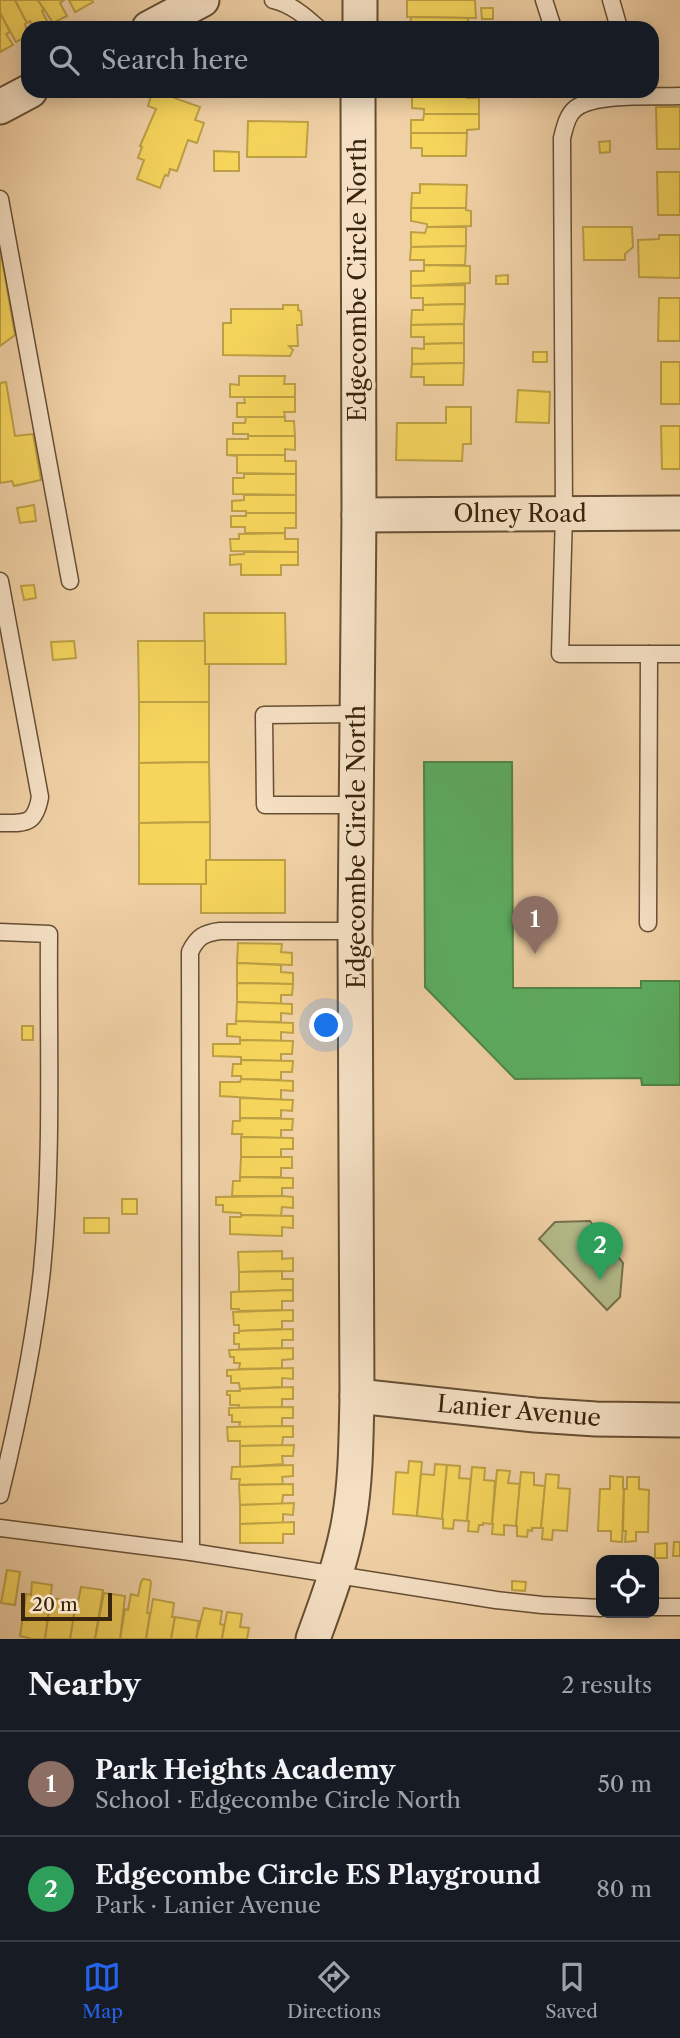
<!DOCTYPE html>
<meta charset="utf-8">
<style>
body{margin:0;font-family:"Libre Caslon Text",serif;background:#242831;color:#f1f3f6}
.controls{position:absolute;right:21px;bottom:21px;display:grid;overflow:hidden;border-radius:14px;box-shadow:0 4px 18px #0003}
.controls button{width:63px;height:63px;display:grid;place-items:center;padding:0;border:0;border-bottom:2px solid #363941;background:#171b24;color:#f1f3f6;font:35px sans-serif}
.scale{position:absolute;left:21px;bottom:18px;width:91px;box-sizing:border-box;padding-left:7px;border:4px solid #39240e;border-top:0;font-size:19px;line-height:24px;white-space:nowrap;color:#39240e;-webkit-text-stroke:5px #f5e0c4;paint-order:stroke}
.you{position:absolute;left:327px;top:1026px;width:24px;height:24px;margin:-18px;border:5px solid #fff;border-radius:50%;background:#1a73e8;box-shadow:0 0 0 10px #1a73e833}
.badge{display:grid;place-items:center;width:46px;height:46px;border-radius:50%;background:#2563eb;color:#fff;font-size:23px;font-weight:700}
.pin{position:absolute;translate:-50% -58px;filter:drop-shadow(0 2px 4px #0008)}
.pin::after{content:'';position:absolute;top:37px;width:24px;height:21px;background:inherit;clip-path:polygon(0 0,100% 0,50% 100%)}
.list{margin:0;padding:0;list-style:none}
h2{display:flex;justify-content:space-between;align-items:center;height:91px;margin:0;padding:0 28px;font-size:30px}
h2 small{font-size:23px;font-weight:400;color:#9ea1a6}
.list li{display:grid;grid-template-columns:46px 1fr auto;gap:21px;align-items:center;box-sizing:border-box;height:105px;padding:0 28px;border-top:2px solid #363941}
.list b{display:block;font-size:26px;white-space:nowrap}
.list p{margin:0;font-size:23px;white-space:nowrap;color:#9ea1a6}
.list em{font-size:23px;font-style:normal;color:#9ea1a6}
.icon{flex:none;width:38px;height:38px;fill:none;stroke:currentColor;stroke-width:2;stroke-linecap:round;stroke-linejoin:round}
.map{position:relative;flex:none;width:680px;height:1639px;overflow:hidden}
.search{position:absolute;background:#171b24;box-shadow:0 4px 18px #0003;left:21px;right:21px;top:21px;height:77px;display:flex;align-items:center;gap:18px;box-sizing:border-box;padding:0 24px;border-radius:21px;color:#9ea1a6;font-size:26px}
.sheet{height:301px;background:#171b24}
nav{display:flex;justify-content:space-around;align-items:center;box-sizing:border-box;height:98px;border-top:2px solid #363941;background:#171b24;font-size:19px;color:#9ea1a6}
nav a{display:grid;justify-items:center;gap:4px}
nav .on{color:#2563eb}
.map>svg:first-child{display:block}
.green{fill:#b4bc8b;stroke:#76704c;stroke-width:2}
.homes{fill:#f6d55c;stroke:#bda045;stroke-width:2}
.public{fill:#5aae61;stroke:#508548;stroke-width:2}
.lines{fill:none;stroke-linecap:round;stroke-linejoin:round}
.service-casing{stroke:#674f34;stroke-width:19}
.minor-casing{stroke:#674f34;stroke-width:37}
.service{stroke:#f5e0c4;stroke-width:16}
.minor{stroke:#f5e0c4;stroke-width:33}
.labels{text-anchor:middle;stroke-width:7;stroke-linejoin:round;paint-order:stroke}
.street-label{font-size:24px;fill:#39240e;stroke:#f5e0c4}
</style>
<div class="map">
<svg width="680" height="1639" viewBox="0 0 680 1639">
<rect width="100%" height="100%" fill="#f0d0a5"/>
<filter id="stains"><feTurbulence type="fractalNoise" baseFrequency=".00286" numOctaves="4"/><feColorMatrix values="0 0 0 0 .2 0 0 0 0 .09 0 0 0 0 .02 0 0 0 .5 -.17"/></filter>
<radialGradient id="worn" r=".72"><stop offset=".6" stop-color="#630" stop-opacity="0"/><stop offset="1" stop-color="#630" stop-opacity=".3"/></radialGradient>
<!-- green -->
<polygon class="green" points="590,1221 623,1263 620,1297 607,1310 539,1239 555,1222"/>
<!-- homes -->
<g class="homes">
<polygon points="0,0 15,0 27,23 25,24 28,36 16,42 0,13"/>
<polygon points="15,0 38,0 44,10 42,11 49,25 43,28 33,28 30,21 27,23"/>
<polygon points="38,0 64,0 60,3 67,16 53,23"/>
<polygon points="69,0 92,0 93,2 75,12"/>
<polygon points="407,0 475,0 476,18 407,17"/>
<polygon points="481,8 493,8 493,19 482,19"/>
<polygon points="0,13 10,32 6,34 13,45 0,52"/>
<polygon points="411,17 468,18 467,28 410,28"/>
<rect x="412" y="91" width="55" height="4"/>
<polygon points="152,93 160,96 161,93 200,107 195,120 204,123 197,143 188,140 177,171 170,169 168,176 165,175 160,188 137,179 144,160 138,158 142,147 140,146 156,109 148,106"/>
<polygon points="412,95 467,95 467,98 479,98 479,114 424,114 424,109 412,108"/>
<polygon points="656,107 680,107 680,149 657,149"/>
<polygon points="424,114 479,114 479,129 467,130 467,133 411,133 411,120 423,120"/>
<polygon points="248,121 308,122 306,157 247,157"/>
<polygon points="411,133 467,133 466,156 422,156 422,148 411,148"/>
<polygon points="610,141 610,152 600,153 599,142"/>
<polygon points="214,151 239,152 239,171 214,171"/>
<polygon points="657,172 680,172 680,215 658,215"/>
<polygon points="420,184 467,185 466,208 411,208 412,193 420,193"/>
<polygon points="411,208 466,208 466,210 471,211 471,226 427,227 427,224 411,221"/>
<polygon points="427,227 466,227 466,246 411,247 411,232 425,233"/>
<polygon points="583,227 632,227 633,247 625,254 625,260 584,260"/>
<polygon points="659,235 680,235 680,278 639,277 638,240 659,239"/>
<polygon points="466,246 465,265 424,265 424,260 410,260 411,247"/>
<polygon points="0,247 15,335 0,346"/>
<polygon points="424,265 470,266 470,283 411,286 411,271 424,271"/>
<polygon points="508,275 508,284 496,284 496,276"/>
<polygon points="465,285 465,304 423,305 423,298 411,298 411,286"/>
<polygon points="659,298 680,298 680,341 658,341"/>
<polygon points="465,304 464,324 411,325 412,310 423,310 423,305"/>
<polygon points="283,305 298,305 298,310 301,311 302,325 297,325 298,346 289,346 293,350 290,356 223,355 223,323 231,323 231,309 283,309"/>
<polygon points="464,324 464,343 424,344 424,337 411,337 411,325"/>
<polygon points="464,343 464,363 412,364 412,348 424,349 424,344"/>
<rect x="533" y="352" width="14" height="10"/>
<rect x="661" y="362" width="19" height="42"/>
<polygon points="464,363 463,385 424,385 424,377 411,377 412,364"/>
<polygon points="239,376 285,376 284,384 295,384 295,397 230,397 230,384 239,385"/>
<polygon points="6,382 15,436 33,434 41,480 14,486 12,481 0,483 0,383"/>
<polygon points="518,390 550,392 549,423 516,422"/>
<polygon points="244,397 295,397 295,412 284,412 285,417 237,417 237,403 245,403"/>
<polygon points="446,407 471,407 471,444 463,444 462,461 396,460 397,423 446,423"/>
<polygon points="246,417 285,417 285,421 294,421 295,436 248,436 248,434 233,434 233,423 245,423"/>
<polygon points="661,426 680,426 680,469 662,469"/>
<polygon points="248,436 295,436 295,450 285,449 285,455 227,455 227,439 248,439"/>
<polygon points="227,455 285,455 285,461 296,461 296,474 237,473 237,456"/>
<polygon points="244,474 296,474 296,495 233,494 233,478 244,478"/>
<polygon points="244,495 296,495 296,513 246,513 246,511 232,511 232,501 244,500"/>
<polygon points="34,505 36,521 20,523 17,508"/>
<polygon points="246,513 296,513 296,528 285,528 285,533 245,533 245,527 231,527 231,516 246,516"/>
<polygon points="285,533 285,539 298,539 298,552 231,551 230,539 239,539 239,534"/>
<polygon points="244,552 298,552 298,565 281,565 281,575 241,575 241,564 230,565 230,555 244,554"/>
<polygon points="34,585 36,598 24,600 21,586"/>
<polygon points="204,613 285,613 286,664 205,664"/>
<polygon points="74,641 76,658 53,660 51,642"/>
<polygon points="138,641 205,641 205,664 209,664 209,702 139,702"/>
<polygon points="139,702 209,702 209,762 139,763"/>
<polygon points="209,762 210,822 139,823 139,763"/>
<polygon points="210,822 210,860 206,860 206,884 139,884 139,823"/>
<polygon points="206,860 285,860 285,913 201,913 201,884 206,884"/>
<polygon points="238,943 282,944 281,952 292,953 292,965 237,963"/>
<polygon points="237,963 281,965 281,972 293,973 293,984 237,983"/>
<polygon points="237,983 293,984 292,995 281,995 281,1004 237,1002"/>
<polygon points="237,1002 292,1004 292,1014 281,1013 281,1022 236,1021"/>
<polygon points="236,1021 293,1023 293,1033 281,1032 281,1041 240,1040 240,1037 227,1036 227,1024 236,1024"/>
<rect x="22" y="1026" width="11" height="14"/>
<polygon points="240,1040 293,1041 292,1054 281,1054 281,1061 241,1060 241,1057 213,1056 213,1044 240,1044"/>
<polygon points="241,1060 293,1061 292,1072 281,1072 281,1080 241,1079 241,1076 232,1076 233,1064 241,1064"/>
<polygon points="241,1079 293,1081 293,1091 281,1090 281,1100 220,1096 220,1082 240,1082"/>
<polygon points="240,1098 293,1100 292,1111 281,1110 281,1118 240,1118"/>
<polygon points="240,1118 293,1119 292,1130 281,1130 281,1138 241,1137 242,1134 232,1134 233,1121 240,1121"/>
<polygon points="241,1137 293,1138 293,1149 281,1149 281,1157 241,1157"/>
<polygon points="241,1157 292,1157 292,1168 281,1168 281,1177 240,1177"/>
<polygon points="240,1177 293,1178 293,1188 282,1188 282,1196 232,1196 233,1181 240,1181"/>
<polygon points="282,1196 293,1197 293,1208 282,1207 281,1216 241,1215 241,1213 223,1212 223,1205 216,1205 216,1197"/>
<rect x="122" y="1199" width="15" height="15"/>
<polygon points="241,1215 293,1216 293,1228 282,1227 282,1236 230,1234 230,1217 241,1217"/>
<rect x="84" y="1218" width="25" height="15"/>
<polygon points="282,1251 282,1259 293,1258 293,1271 239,1272 238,1252"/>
<polygon points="282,1271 282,1279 293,1279 293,1290 239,1292 239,1272"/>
<polygon points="293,1290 293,1301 282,1301 282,1310 239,1311 239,1309 231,1309 231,1292"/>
<polygon points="293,1310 293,1321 282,1321 282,1329 239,1331 239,1325 234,1325 233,1312"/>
<polygon points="293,1329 293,1340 282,1340 282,1348 239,1349 239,1344 234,1344 234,1333 239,1333 239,1331"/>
<polygon points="293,1348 293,1359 282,1360 282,1368 239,1369 240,1363 234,1363 234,1357 230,1357 229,1350"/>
<polygon points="293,1368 293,1379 282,1378 282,1387 240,1389 239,1383 231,1383 231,1376 227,1376 227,1370"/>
<polygon points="293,1387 293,1399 282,1399 282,1407 239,1408 239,1405 230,1405 230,1395 227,1395 227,1391 240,1391 240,1389"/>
<polygon points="293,1407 293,1418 282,1418 282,1426 239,1428 240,1422 232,1422 232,1415 229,1415 229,1408"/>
<polygon points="293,1426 293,1437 283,1437 282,1445 240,1446 240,1441 228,1441 227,1427"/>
<polygon points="294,1445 293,1456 282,1456 283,1464 240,1467 240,1446"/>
<polygon points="409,1461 422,1462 417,1516 393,1514 396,1472 408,1473"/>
<polygon points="435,1464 447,1465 442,1519 417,1516 421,1474 434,1475"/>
<polygon points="293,1465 293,1476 282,1477 283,1484 239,1485 240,1479 231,1479 232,1467"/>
<polygon points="447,1465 460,1466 459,1478 471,1479 467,1521 454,1520 453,1529 443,1528 443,1519 442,1519"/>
<polygon points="472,1467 485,1468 484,1480 495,1481 492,1524 483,1523 483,1525 479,1525 478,1532 468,1531 469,1521 467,1521"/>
<polygon points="497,1470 510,1471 508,1483 520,1484 516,1526 504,1525 504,1535 492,1534 493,1524 492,1524"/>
<polygon points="521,1472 534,1473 534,1485 545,1486 541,1528 532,1528 532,1531 528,1530 527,1537 517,1536 517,1526 516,1526"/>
<polygon points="546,1474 559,1475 558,1488 570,1489 567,1531 553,1530 552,1540 542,1539 543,1528 541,1528"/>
<polygon points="610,1476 623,1477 623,1489 624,1489 622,1542 611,1541 611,1531 598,1531 600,1489 610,1489"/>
<polygon points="627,1477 639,1477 639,1489 649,1490 648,1532 636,1532 636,1541 625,1542 626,1531 623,1531 624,1489 627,1489"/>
<polygon points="293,1484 293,1495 283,1495 282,1504 240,1505 239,1485"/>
<polygon points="294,1503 293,1515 283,1514 283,1523 240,1524 240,1505"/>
<polygon points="294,1522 294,1534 283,1534 283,1543 240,1543 240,1524"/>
<polygon points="674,1542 680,1542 680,1556 673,1556"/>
<polygon points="667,1543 667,1558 655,1558 655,1544"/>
<polygon points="7,1570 20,1572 15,1605 1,1603"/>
<polygon points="143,1579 150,1580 151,1583 147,1613 150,1613 146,1639 120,1639 125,1609 128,1610 131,1594 138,1596 141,1582"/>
<polygon points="512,1581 526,1582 525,1591 512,1590"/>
<polygon points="32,1582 52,1585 45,1639 32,1639 20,1636 26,1594 31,1595"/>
<polygon points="81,1587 103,1590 95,1639 70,1639 76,1602 78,1602"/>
<polygon points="104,1593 125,1596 120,1639 95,1639"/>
<polygon points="51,1598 76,1602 70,1639 45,1639"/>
<polygon points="153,1599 174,1603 172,1617 175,1617 171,1639 146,1639"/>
<polygon points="204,1608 222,1611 220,1624 224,1625 222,1639 196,1639"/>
<polygon points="227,1612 242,1614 240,1627 249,1628 247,1639 222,1639"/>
<polygon points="175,1617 199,1621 196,1639 171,1639"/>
</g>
<!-- public -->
<polygon class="public" points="424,762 512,762 513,988 641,988 641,981 680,981 680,1085 642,1085 641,1078 515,1079 425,987"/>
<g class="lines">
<!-- service casing -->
<g class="service-casing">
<g id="service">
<path d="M 273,0 C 291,4 305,16 318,28"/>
<polyline points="544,0 553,28"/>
<polyline points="611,0 619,28"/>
<path d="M 680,96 C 654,97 597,93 576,108 C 567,115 565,127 562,138 L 564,514 L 560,654 L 680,654"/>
<polyline points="0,199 70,581"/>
<path d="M 0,581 L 40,797 C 35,825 26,823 0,823"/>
<polyline points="357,805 265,805 264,715 358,714"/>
<polyline points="648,923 649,654"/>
<path d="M 0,932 L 49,934 C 48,1046 53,1158 42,1270 C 34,1346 18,1421 0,1495"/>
<polyline points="0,1528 191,1552 496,1600 542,1605 601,1608"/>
<path d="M 191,1552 L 190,952 C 197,937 204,933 220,931 L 355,931"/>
<polyline points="654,1607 680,1607"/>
</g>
</g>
<!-- minor casing -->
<g class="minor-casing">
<g id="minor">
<polyline points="149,28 202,0"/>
<polyline points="360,28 360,0"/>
<polyline points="0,107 30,91"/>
<polyline points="359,515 680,513"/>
<polyline points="357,1396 535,1415 596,1419 680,1420"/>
<path d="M 313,1639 C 327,1600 342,1561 349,1520 C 356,1480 356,1438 357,1396 L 355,931 L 359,515 L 358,91"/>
</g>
</g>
<!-- service -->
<use href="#service" class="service"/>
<!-- minor -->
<use href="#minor" class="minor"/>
</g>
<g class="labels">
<!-- street labels -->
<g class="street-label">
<text transform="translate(358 280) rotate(-90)" y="8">Edgecombe Circle North</text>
<text x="520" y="522">Olney Road</text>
<text transform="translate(357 847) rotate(-90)" y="8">Edgecombe Circle North</text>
<text transform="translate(519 1411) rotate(5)" y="8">Lanier Avenue</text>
</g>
</g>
<rect width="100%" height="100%" filter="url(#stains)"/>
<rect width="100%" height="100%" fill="url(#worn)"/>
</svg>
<div class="controls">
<button><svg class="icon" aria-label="locate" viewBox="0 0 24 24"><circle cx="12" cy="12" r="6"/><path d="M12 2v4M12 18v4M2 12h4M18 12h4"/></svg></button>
</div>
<div class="scale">20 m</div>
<div class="you"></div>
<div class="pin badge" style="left:535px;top:954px;background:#8d6e63">1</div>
<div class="pin badge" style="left:600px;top:1280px;background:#2e9e5b">2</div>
<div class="search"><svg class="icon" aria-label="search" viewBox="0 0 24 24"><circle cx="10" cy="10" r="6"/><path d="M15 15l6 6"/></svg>Search here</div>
</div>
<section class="sheet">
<h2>Nearby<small>2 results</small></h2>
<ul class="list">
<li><span class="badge" style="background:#8d6e63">1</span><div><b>Park Heights Academy</b><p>School · Edgecombe Circle North</p></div><em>50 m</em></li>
<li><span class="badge" style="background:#2e9e5b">2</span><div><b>Edgecombe Circle ES Playground</b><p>Park · Lanier Avenue</p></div><em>80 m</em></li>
</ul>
</section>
<nav>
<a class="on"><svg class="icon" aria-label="map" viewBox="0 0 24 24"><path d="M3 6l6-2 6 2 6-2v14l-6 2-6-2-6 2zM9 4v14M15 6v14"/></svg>Map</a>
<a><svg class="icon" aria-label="directions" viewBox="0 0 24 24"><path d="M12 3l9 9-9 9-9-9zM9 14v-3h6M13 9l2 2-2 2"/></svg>Directions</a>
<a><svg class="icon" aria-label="saved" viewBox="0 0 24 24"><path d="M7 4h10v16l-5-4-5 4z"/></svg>Saved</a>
</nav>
